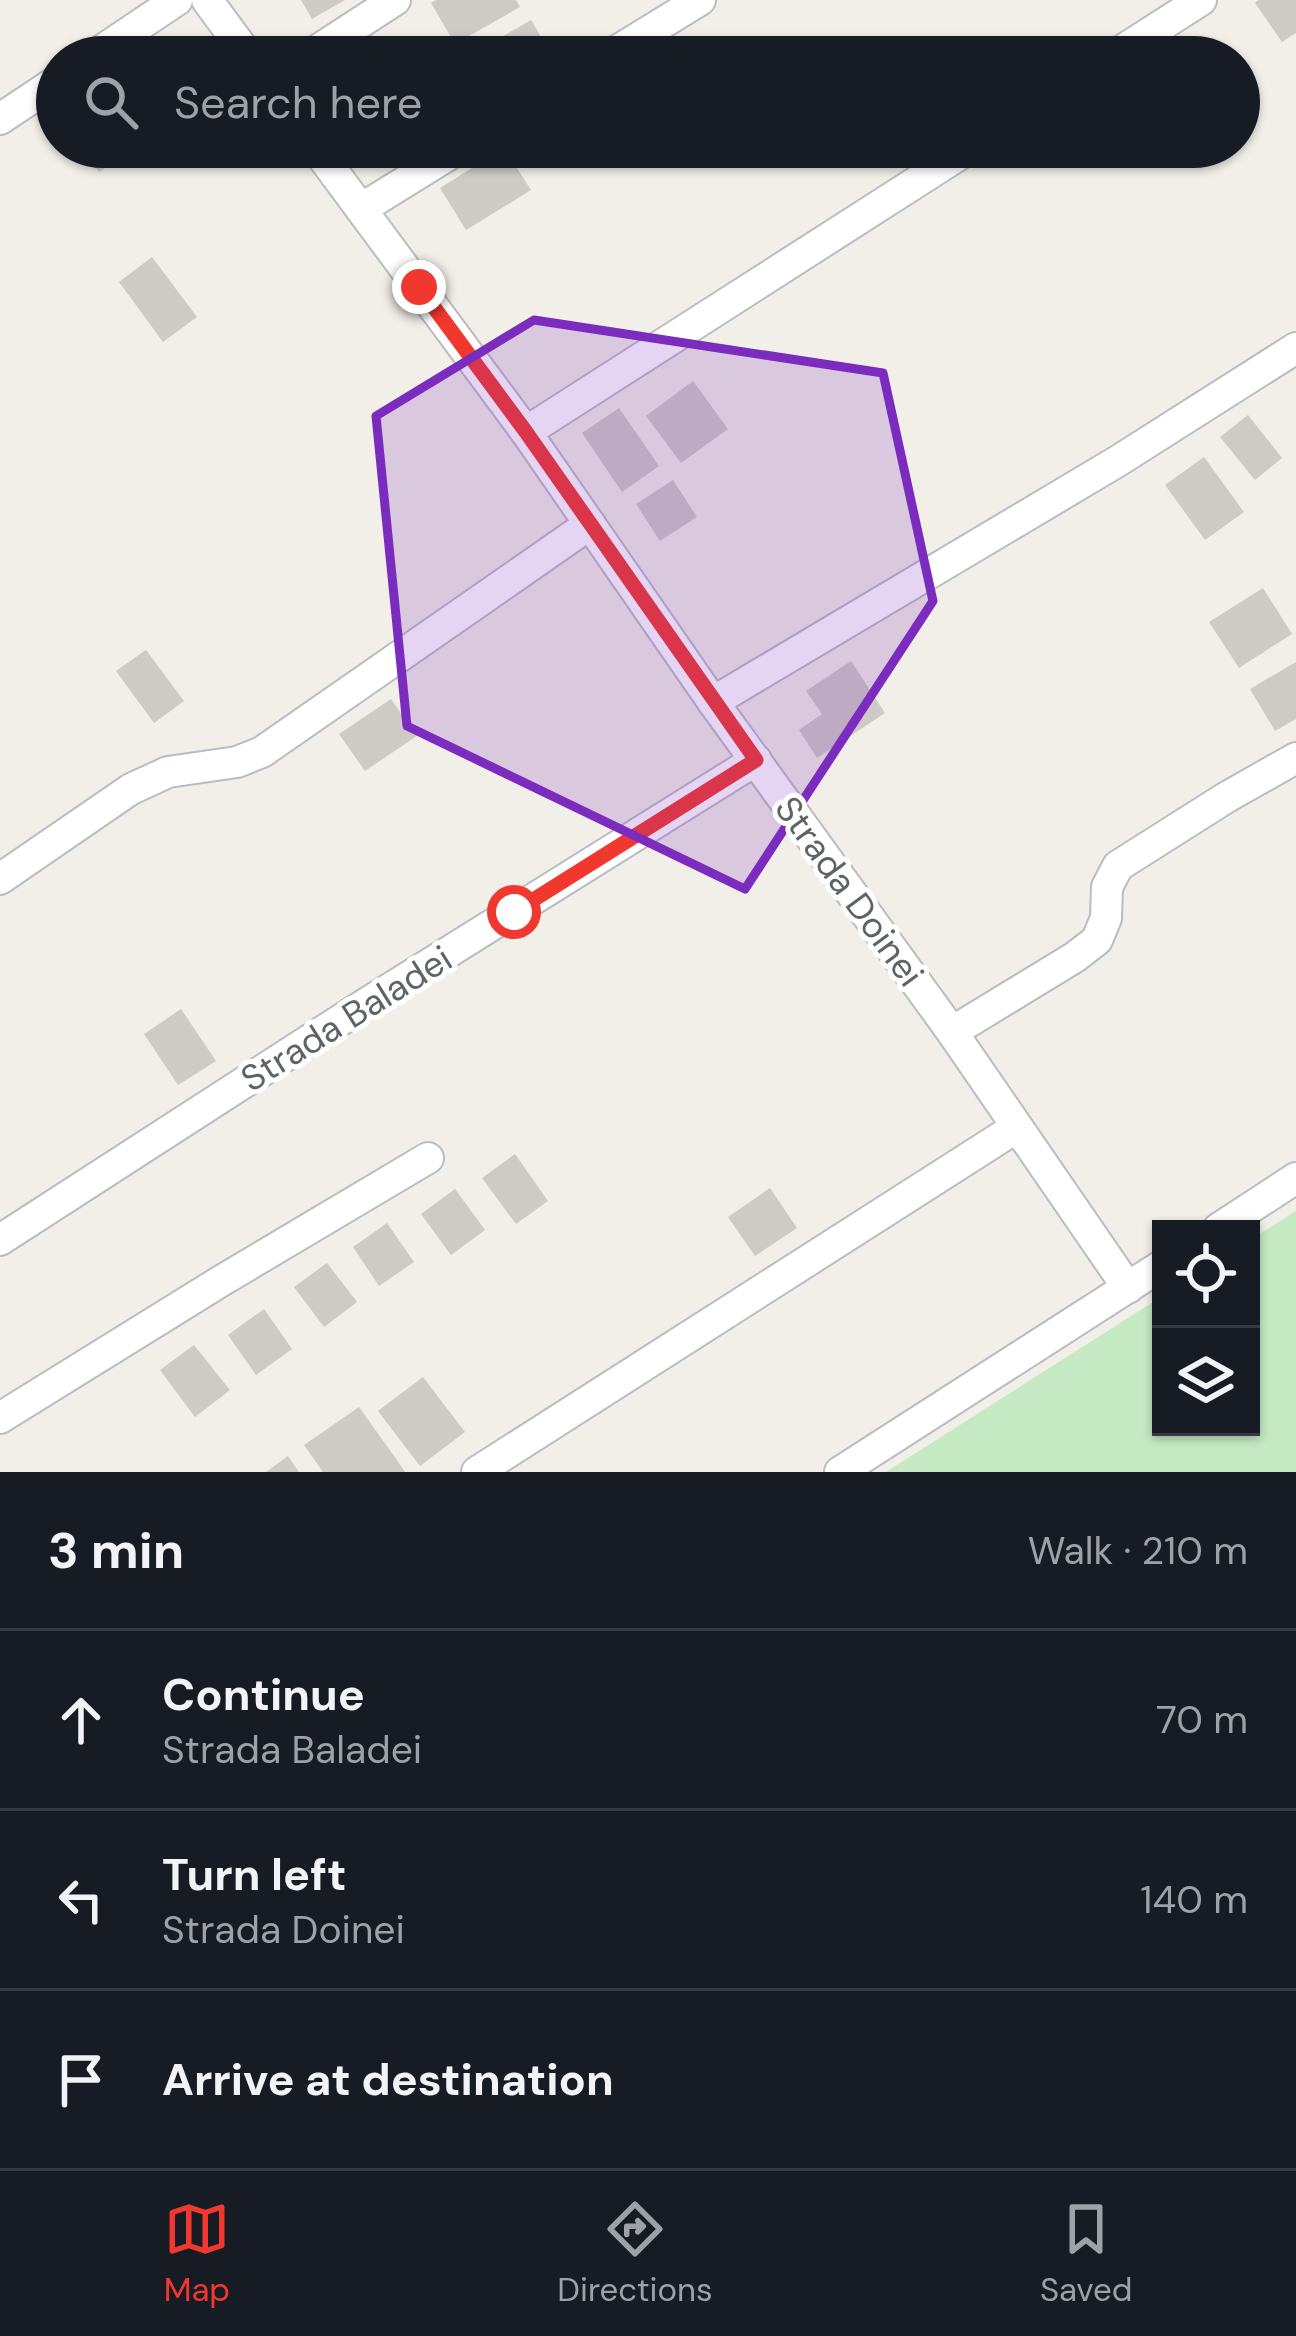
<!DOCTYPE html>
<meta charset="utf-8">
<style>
body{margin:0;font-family:"DM Sans",sans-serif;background:#20242c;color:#f1f3f6}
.controls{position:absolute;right:36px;bottom:36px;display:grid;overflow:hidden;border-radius:0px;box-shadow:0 3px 9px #0004}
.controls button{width:108px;height:108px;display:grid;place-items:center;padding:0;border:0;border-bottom:3px solid #363941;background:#171b24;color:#f1f3f6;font:60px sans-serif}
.stop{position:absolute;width:36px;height:36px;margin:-27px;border:9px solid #f0382f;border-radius:50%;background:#fff}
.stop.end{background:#f0382f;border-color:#fff;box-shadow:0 3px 12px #0008}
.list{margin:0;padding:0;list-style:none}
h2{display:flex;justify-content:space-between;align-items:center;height:156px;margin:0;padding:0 48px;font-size:51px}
h2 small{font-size:39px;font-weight:400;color:#9ea1a6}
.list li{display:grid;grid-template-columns:78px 1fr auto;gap:36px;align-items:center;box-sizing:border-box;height:180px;padding:0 48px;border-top:3px solid #363941}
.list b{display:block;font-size:45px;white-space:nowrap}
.list p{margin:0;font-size:39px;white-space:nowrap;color:#9ea1a6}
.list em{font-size:39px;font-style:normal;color:#9ea1a6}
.icon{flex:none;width:66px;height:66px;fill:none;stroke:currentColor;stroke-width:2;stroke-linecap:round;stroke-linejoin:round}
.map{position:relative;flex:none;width:1296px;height:1472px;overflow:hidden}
.search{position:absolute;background:#171b24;box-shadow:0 3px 9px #0004;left:36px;right:36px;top:36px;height:132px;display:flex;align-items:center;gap:30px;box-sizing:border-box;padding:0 42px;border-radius:66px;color:#9ea1a6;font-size:45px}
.sheet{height:696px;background:#171b24}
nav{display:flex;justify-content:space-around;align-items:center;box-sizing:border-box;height:168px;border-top:3px solid #363941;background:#171b24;font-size:33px;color:#9ea1a6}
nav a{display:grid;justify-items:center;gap:6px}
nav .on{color:#f0382f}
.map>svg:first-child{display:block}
.green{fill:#c5e9c3}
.building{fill:#cecbc6}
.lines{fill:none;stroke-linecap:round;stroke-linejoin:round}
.minor-casing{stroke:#b9bdc1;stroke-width:34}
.minor{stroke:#fff;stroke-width:30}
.route{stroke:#f0382f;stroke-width:15}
.marked{fill:#7b2cbf;fill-opacity:0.2;stroke:#7b2cbf;stroke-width:9;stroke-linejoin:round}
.labels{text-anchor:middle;stroke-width:10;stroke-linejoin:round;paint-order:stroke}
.street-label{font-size:36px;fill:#5e6368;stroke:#fff}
</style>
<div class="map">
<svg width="1296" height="1472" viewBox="0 0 1296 1472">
<rect width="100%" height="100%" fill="#f1efe7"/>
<!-- green -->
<polygon class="green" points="1296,1211 1296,1472 886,1472 1161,1297 1161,1427 1251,1427 1251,1239"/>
<!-- building -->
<g class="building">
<polygon points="301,0 345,0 312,19"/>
<polygon points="436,0 516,0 520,7 455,44 431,3"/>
<polygon points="1259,0 1296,0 1296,33 1282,42 1255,3"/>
<polygon points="531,20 553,57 467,57"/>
<polygon points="81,147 137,147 99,172"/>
<polygon points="504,148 531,190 466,230 440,188"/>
<polygon points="152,257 197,317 163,342 119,282"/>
<polygon points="693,381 728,429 681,463 646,416"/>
<polygon points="619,408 659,466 622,492 582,433"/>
<polygon points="1248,415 1282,458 1255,480 1220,437"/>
<polygon points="1204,457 1244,512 1205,540 1165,485"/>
<polygon points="673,480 697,517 660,541 636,504"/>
<polygon points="1263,588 1292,634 1239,668 1209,622"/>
<polygon points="146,650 184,701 154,723 116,671"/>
<polygon points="851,661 885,713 817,758 799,730 822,714 806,691"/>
<polygon points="1296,662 1296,719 1275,731 1250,689"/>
<polygon points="391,699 417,736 365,771 339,734"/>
<polygon points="181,1009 216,1061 178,1085 144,1034"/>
<polygon points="515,1154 548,1201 516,1224 482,1178"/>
<polygon points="770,1188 797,1228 755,1256 728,1217"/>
<polygon points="455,1189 485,1230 451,1255 421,1214"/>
<polygon points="387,1223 414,1262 379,1286 353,1247"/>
<polygon points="327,1263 357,1302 324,1327 294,1287"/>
<polygon points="264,1309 292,1349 256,1375 228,1335"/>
<polygon points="194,1345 230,1390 195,1417 160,1370"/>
<polygon points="423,1377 465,1432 420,1466 378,1411"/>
<polygon points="359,1407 399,1463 405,1472 323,1472 304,1445"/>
<polygon points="288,1456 299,1472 266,1472"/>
</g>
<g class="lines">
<!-- minor casing -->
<g class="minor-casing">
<g id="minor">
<polyline points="207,0 249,57"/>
<polyline points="92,57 177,0"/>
<polyline points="307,57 395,0"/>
<polyline points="607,57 700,0"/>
<polyline points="1112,57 1201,0"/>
<polyline points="0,119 57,81"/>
<polyline points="315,147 526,432 713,702 952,1032 1128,1288"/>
<polyline points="361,209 461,147"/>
<polyline points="526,432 971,147"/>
<polyline points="713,702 1118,461 1296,348"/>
<polyline points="0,879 131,789 168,772 237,762 262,752 590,524"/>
<polyline points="952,1032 1075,957 1097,940 1106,918 1107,887 1118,866 1227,797 1296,758"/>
<polyline points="1218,1229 1296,1178"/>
<polyline points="0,1240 367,1003 756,760"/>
<polyline points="0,1418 221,1281 428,1158"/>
<polyline points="477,1472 1017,1127"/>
<polyline points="840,1472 1161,1266"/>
</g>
</g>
<!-- minor -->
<use href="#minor" class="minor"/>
</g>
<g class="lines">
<!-- route -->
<polyline class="route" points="419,287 526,432 756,760 514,912"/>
</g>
<!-- marked area -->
<path class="marked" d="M 534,320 L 883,373 L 933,601 L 745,889 L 407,726 L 376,416 Z"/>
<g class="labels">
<!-- street labels -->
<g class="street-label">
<text transform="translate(850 891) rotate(54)" y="13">Strada Doinei</text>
<text transform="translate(346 1018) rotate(-32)" y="13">Strada Baladei</text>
</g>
</g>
</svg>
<div class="controls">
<button><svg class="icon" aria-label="locate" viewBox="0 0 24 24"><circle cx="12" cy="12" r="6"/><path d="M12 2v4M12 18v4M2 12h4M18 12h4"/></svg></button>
<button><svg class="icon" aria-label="layers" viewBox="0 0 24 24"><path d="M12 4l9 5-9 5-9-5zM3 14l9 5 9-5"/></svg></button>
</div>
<div class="stop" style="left:514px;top:912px"></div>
<div class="stop end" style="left:419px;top:287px"></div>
<div class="search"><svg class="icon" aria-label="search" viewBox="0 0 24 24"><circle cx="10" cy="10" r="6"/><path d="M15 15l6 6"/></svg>Search here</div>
</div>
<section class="sheet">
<h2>3 min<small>Walk · 210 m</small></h2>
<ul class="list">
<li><svg class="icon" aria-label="ahead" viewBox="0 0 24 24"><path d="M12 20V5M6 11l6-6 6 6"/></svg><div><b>Continue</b><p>Strada Baladei</p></div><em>70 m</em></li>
<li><svg class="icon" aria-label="left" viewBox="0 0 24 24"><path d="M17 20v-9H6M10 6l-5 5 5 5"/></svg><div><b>Turn left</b><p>Strada Doinei</p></div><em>140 m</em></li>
<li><svg class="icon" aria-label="arrive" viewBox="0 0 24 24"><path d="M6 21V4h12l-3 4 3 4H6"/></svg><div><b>Arrive at destination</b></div></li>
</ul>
</section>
<nav>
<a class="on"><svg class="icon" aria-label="map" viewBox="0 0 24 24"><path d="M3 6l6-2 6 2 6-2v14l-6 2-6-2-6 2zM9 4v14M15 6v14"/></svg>Map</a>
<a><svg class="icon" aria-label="directions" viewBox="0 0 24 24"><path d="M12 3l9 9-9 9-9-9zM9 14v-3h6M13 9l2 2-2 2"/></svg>Directions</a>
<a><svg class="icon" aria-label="saved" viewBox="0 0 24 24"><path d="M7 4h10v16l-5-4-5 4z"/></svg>Saved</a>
</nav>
